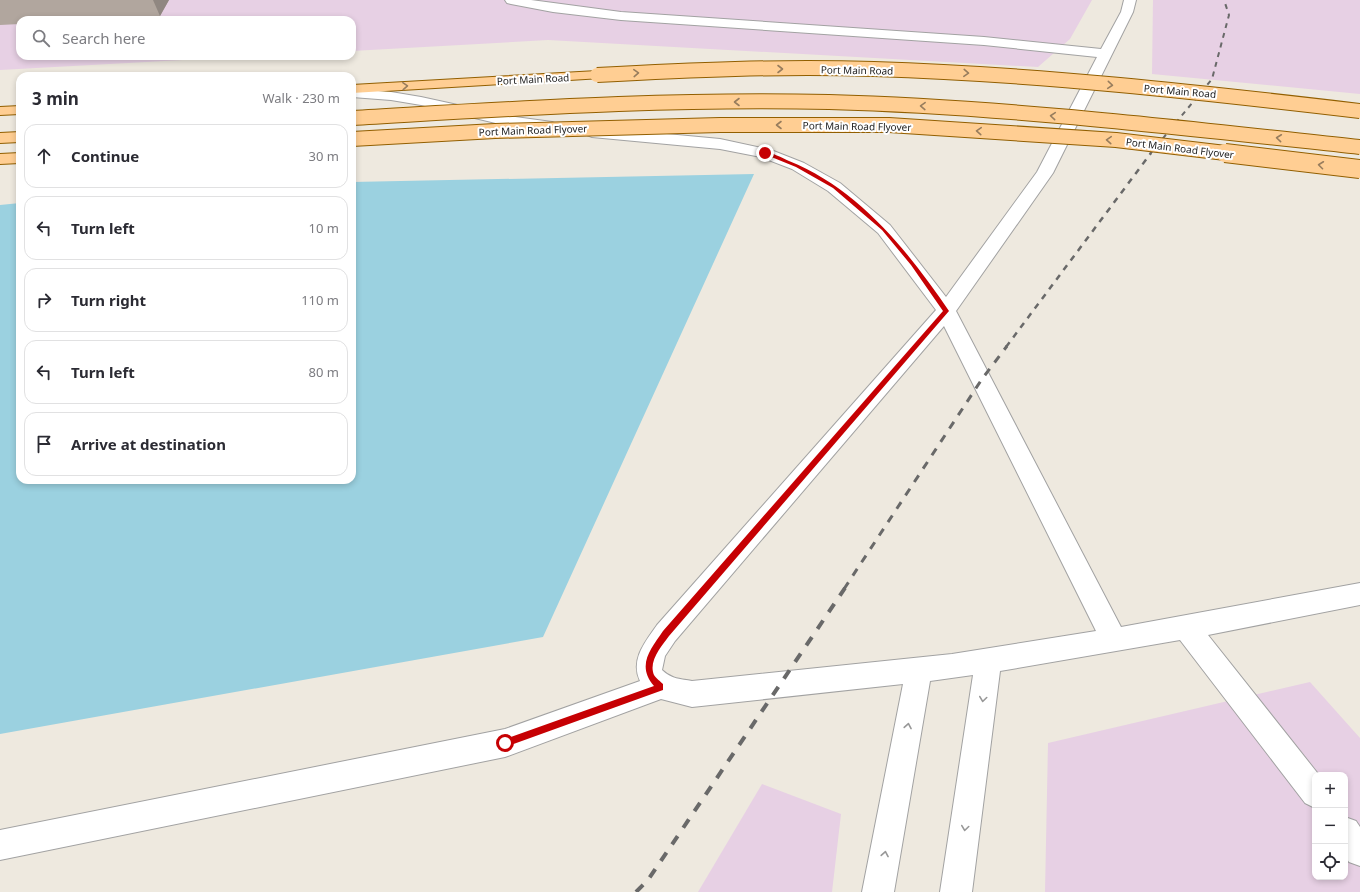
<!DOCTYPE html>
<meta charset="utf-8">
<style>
body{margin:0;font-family:"Noto Sans",sans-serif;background:#f2f2f3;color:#2b2b33}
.controls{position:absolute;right:12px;bottom:12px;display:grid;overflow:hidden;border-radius:8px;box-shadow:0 2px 6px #0003}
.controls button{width:36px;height:36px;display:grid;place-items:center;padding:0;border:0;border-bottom:1px solid #e1e1e2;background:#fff;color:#2b2b33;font:20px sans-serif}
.stop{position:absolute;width:12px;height:12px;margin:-9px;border:3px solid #c60003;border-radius:50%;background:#fff}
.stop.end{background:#c60003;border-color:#fff;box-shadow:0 1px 4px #0008}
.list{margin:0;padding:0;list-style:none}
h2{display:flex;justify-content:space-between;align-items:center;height:52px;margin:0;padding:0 16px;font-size:17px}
h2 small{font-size:13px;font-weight:400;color:#7c7c81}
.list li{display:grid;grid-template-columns:26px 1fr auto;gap:12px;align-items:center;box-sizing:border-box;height:64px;margin:0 8px 8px;padding:0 8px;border:1px solid #e1e1e2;border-radius:12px}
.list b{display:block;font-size:15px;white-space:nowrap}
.list em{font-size:13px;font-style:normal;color:#7c7c81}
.icon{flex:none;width:22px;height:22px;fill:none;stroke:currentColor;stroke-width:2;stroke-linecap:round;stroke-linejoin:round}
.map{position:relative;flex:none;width:1360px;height:892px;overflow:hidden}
.search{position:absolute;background:#fff;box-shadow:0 2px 6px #0003;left:16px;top:16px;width:340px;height:44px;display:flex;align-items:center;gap:10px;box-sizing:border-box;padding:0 14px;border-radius:12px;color:#7c7c81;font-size:15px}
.panel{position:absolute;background:#fff;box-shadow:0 2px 6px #0003;left:16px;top:72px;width:340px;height:412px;border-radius:12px}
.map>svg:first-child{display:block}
.industrial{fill:#e7d0e4;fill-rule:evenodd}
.water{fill:#9bd1e0}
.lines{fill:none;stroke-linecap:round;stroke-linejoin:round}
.minor-casing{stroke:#a2a2a2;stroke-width:2}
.major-casing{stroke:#925f00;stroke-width:2}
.minor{fill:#fff;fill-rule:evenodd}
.major{fill:#ffce93;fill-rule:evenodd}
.rail-far3{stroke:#696969;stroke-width:2;stroke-dasharray:5 5;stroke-linecap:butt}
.rail-far2{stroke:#696969;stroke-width:2.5;stroke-dasharray:6 6;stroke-linecap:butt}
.rail-far1{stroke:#696969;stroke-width:3;stroke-dasharray:8 8;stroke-linecap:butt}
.rail{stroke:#696969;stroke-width:4;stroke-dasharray:10 10;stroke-linecap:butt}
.major-bridge-far1-casing{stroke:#925f00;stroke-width:16;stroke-linecap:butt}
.major-bridge-casing{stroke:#925f00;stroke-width:20;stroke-linecap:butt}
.major-bridge-far1{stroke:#ffce93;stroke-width:14}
.major-bridge{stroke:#ffce93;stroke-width:18}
.wall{fill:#b1a69e}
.shaded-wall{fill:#908781}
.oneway{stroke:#987d5d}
.oneway2{stroke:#989898}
.route{fill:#c60003}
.labels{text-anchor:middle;stroke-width:4;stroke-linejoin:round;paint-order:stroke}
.far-street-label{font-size:10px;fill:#1b1b1b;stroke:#fff}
</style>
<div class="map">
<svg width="1360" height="892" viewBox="0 0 1360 892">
<rect width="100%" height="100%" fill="#eee9df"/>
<!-- industrial -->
<g class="industrial">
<polygon points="0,0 1092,0 1070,39 1038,67 548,40 352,51 352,20 20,20 20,56 257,56 0,70"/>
<polygon points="1153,0 1360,0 1360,94 1152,74"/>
<path d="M 1310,682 L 1360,738 L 1360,892 L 1045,892 L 1048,743 ZM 1315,775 L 1345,775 L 1345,877 L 1315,877 Z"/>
<polygon points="762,784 841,814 832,892 698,892"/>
</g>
<!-- water -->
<polygon class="water" points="754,174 543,637 0,734 0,205 20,203 20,480 352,480 352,182"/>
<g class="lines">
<!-- minor casing -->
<g class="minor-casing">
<g id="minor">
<path d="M 505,0 L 531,0 L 621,12 L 984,37 L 1101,49 L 1121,12 L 1124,0 L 1136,0 L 1133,12 L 1053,173 L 956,311 L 1121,627 L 1360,583 L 1360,605 L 1208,635 L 1319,775 L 1315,775 L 1315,808 L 1305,803 L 1180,640 L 1000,671 L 972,892 L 940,892 L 973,675 L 930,681 L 894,892 L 862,892 L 903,684 L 692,707 L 661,699 L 505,757 L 0,860 L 0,830 L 505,729 L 640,681 C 630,660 645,642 657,625 L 936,310 L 878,233 L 828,191 L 792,169 L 761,157 L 720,149 L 592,137 L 587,135 L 584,132 L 587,129 L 592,127 L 720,139 L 771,150 L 804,163 L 840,183 L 890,225 L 946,297 L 1037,172 L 1097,57 L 984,45 L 621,20 L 553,12 L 511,4 L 507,3 ZM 944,326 L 1096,631 L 952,654 L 692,681 C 681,679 671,679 662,670 L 665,656 L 675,641 Z"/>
<polygon points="352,89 391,92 421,97 508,116 552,122 557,124 560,127 557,130 552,132 508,126 421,105 391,100 352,97"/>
<polygon points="1345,817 1356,821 1360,827 1360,866 1349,862 1345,856"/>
</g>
</g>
<!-- major casing -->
<g class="major-casing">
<g id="major">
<polygon points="597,71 602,72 604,75 602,78 352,93 352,85"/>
<polygon points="20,106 20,114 0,115 0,107"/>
<polygon points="20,132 20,142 0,143 0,133"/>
<polygon points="20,153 20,163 0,164 0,154"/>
</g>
</g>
<!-- minor -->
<use href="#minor" class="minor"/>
<!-- major -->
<use href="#major" class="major"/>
<!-- rail-far3 -->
<polyline class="rail-far3" points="1150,154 1212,79 1229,15 1224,0"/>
<!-- rail-far2 -->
<polyline class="rail-far2" points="1006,347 1151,153"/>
<!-- rail-far1 -->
<polyline class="rail-far1" points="844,589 982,379 1007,346"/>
<!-- rail -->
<polyline class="rail" points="636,892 648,880 845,588"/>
<!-- major-bridge-far1 casing -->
<g class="major-bridge-far1-casing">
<g id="major-bridge-far1">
<path d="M 597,75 C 689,70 781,66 874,69 C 1036,74 1198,92 1360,111"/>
<path d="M 352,118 C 511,109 670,98 829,102 C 1007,107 1183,128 1360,147"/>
<polyline points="352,139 495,131 720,125 889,125 1116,140 1234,154"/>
</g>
</g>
<!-- major-bridge casing -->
<g class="major-bridge-casing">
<polyline id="major-bridge" points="1225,153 1360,169"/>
</g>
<!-- major-bridge-far1 -->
<use href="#major-bridge-far1" class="major-bridge-far1"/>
<!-- major-bridge -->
<use href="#major-bridge" class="major-bridge"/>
</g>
<!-- wall -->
<polygon class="wall" points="0,0 169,0 160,16 92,20 20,20 20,24 0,25"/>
<!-- shaded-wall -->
<polygon class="shaded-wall" points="153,0 169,0 160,16"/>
<!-- one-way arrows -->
<defs><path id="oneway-chevron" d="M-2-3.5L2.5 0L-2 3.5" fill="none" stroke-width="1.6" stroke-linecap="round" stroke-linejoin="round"/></defs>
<g class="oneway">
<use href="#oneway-chevron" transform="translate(780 69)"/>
<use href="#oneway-chevron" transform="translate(636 73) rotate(-3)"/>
<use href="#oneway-chevron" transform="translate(966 73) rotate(3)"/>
<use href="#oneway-chevron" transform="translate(1110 85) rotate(5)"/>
<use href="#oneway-chevron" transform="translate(405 86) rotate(-3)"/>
<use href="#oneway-chevron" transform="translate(737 102) rotate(-180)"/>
<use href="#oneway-chevron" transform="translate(923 106) rotate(-178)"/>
<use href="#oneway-chevron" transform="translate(1053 116) rotate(-175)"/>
<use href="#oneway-chevron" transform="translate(779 125) rotate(-180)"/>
<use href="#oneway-chevron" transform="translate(979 131) rotate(-176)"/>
<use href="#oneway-chevron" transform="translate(1279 138) rotate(-174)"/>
<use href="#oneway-chevron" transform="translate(1109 140) rotate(-176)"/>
<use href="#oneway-chevron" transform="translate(1321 165) rotate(-173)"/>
</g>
<g class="oneway2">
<use href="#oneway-chevron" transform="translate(983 699) rotate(98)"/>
<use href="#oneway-chevron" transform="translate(908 726) rotate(-80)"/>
<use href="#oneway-chevron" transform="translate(965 828) rotate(98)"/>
<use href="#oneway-chevron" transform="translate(885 854) rotate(-80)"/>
</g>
<!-- route -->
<path class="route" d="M 764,152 C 772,152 782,158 789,161 C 859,189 908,251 949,311 L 669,636 C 662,646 648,661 654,675 C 656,678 661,682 663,684 L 663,690 L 505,747 L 502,746 L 500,743 L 502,740 L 505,739 L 654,686 C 636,665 651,649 663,631 L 943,311 L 911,265 L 882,230 L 833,188 L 796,167 L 764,154 Z"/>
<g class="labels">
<!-- far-street labels -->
<g class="far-street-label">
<text transform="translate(857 70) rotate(1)" y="4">Port Main Road</text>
<text transform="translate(533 79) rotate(-3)" y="4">Port Main Road</text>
<text transform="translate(1180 91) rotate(5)" y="4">Port Main Road</text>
<text transform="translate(857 126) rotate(1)" y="4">Port Main Road Flyover</text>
<text transform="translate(533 130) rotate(-2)" y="4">Port Main Road Flyover</text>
<text transform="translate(1180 148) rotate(7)" y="4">Port Main Road Flyover</text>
</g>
</g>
</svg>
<div class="controls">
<button>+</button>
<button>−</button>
<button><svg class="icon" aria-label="locate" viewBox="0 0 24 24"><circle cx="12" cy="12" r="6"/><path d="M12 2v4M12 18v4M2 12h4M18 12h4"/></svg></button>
</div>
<div class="stop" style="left:505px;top:743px"></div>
<div class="stop end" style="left:765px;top:153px"></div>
<div class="search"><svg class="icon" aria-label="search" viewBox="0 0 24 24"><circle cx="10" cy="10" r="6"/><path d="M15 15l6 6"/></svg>Search here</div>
<section class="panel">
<h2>3 min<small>Walk · 230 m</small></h2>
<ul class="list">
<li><svg class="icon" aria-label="ahead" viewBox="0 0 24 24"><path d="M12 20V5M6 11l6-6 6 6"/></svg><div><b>Continue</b></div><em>30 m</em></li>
<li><svg class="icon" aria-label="left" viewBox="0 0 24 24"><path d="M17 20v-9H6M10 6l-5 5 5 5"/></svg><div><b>Turn left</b></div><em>10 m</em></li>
<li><svg class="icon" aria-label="right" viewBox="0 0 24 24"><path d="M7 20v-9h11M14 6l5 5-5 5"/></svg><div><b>Turn right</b></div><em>110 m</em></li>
<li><svg class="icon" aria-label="left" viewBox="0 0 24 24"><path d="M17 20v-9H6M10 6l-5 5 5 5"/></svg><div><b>Turn left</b></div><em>80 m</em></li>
<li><svg class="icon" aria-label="arrive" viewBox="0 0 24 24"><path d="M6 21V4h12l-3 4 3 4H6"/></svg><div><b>Arrive at destination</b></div></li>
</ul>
</section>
</div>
